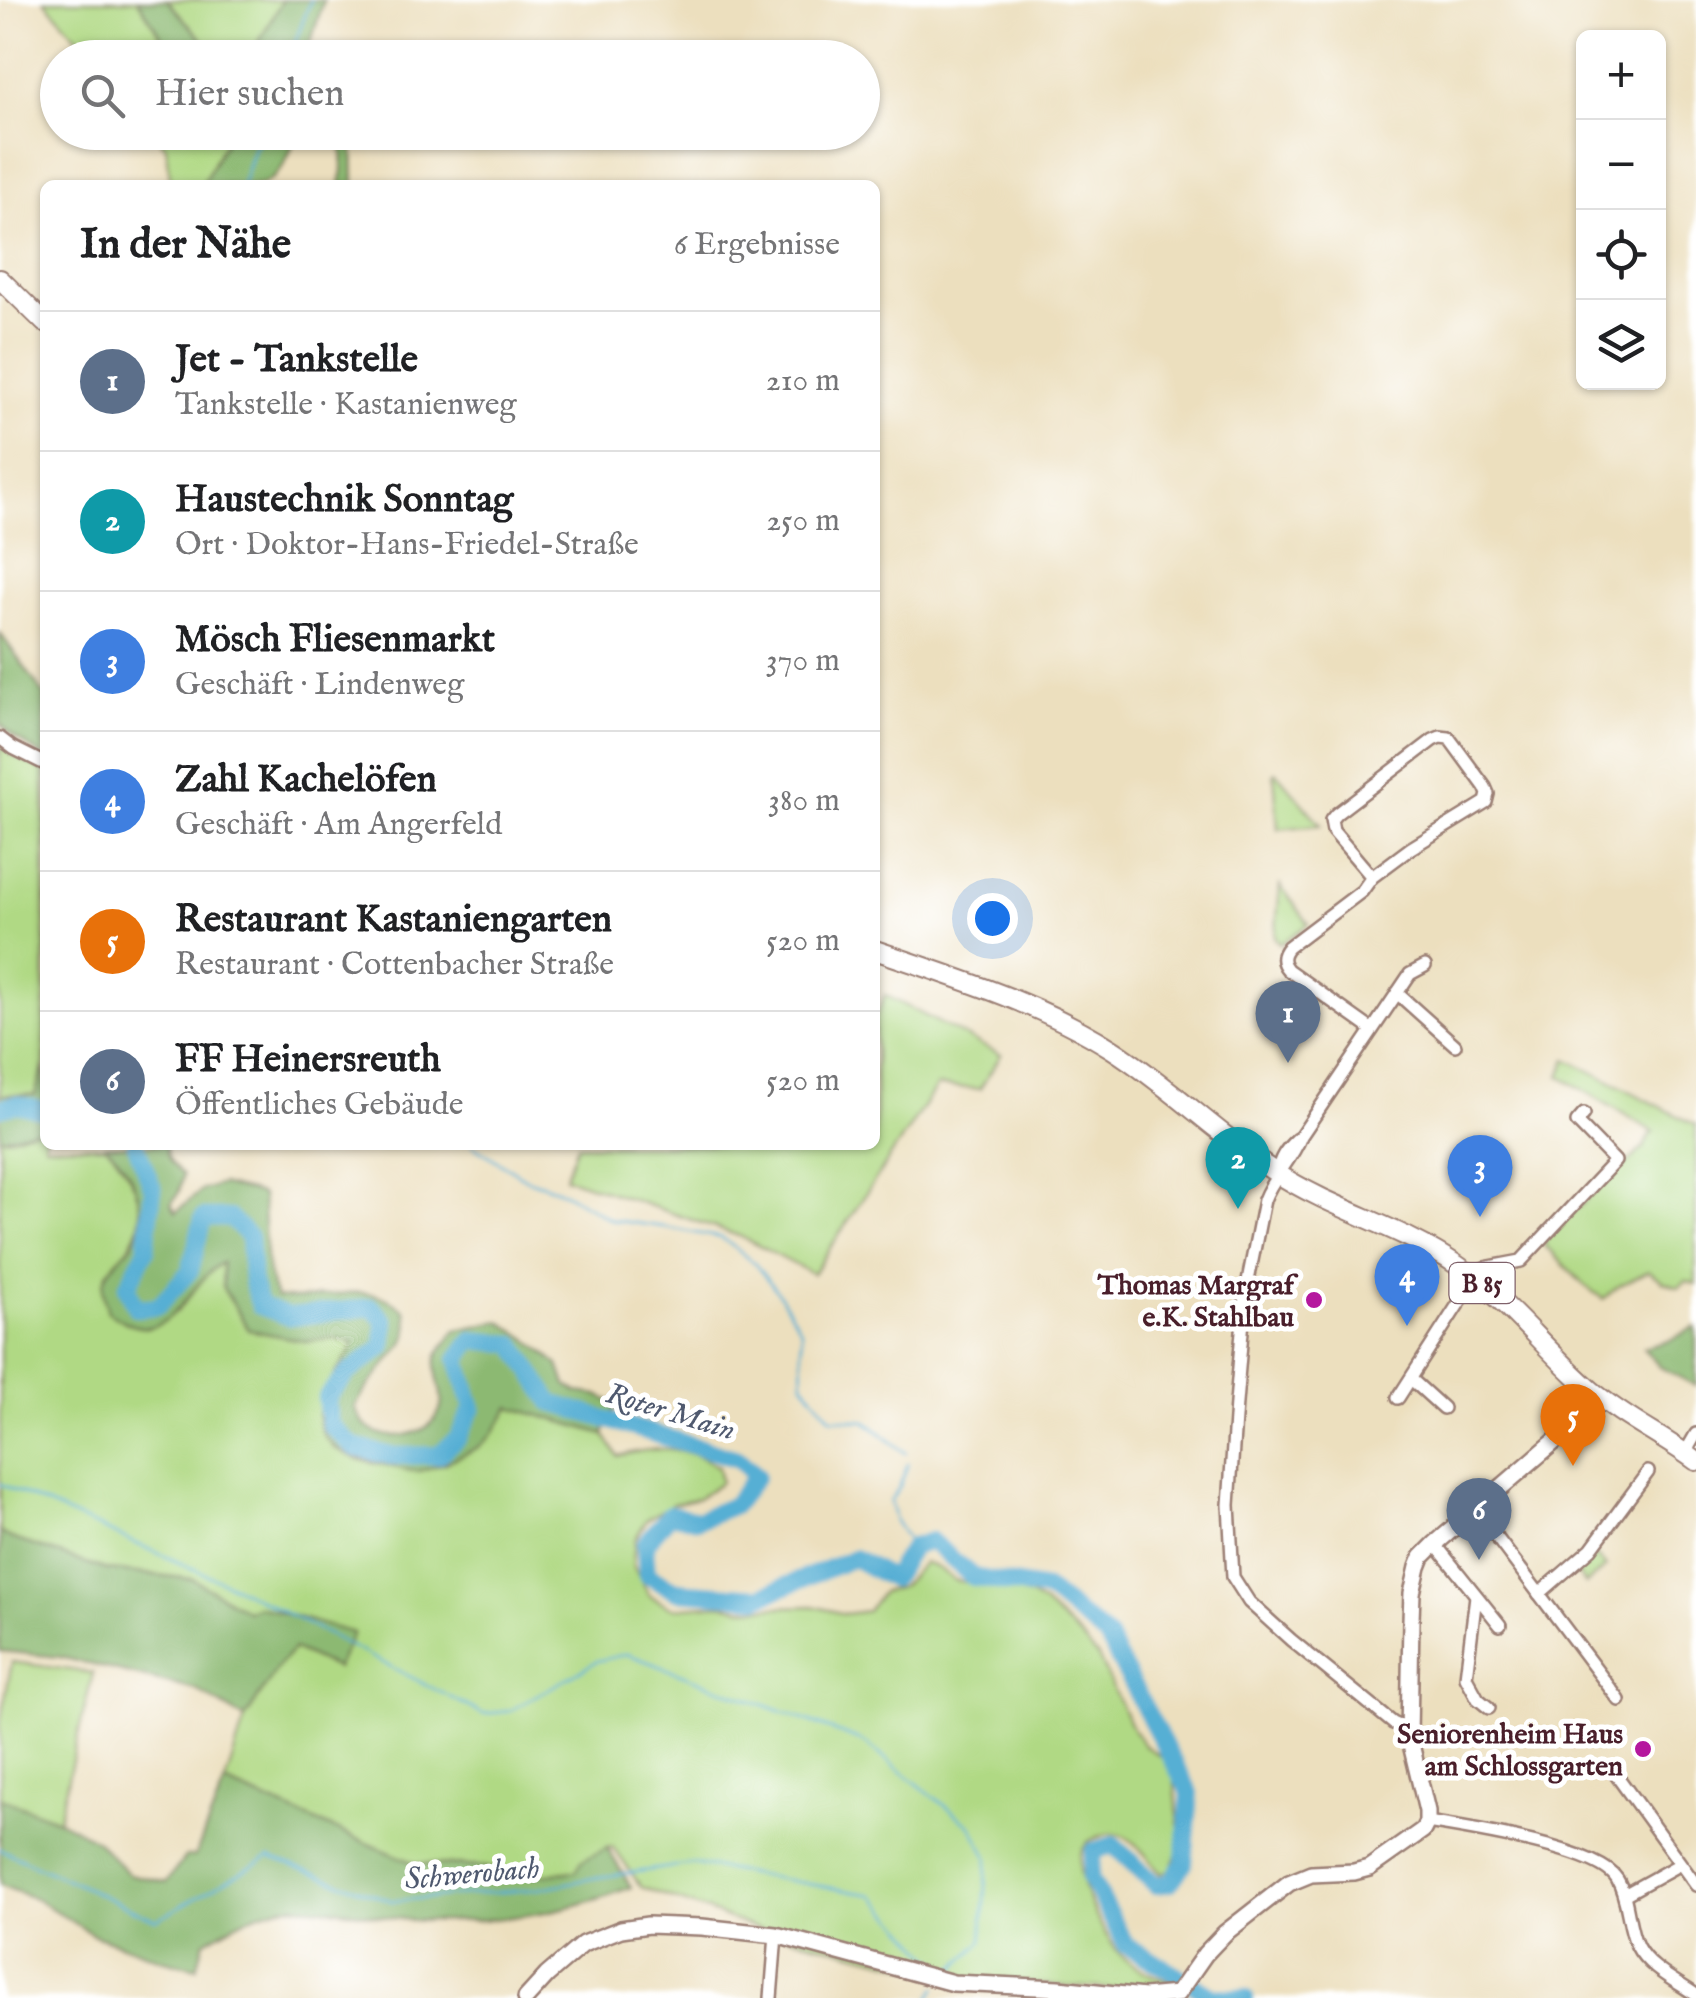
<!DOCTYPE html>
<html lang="de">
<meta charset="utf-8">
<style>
body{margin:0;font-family:"IM FELL English",serif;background:#f2f2f2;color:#202124}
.controls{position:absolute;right:30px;top:30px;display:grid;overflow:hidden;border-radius:15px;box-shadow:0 2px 8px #0004}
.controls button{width:90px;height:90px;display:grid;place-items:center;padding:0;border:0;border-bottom:2px solid #e0e0e0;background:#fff;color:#202124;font:50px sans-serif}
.you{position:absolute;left:992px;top:918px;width:35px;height:35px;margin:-25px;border:8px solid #fff;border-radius:50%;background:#1a73e8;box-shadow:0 0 0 15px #1a73e833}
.badge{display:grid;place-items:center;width:65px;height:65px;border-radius:50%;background:#1a73e8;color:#fff;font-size:32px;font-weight:700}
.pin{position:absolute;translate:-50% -82px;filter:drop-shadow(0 2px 5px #0008)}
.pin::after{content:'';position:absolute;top:52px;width:35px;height:30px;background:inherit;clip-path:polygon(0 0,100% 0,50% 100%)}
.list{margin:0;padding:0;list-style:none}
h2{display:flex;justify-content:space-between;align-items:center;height:130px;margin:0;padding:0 40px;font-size:42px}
h2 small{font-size:32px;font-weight:400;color:#757577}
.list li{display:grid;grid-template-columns:65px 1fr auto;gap:30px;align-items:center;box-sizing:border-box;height:140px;padding:0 40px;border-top:2px solid #e0e0e0}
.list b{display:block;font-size:38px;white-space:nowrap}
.list p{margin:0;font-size:32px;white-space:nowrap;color:#757577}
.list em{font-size:32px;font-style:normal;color:#757577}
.icon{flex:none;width:55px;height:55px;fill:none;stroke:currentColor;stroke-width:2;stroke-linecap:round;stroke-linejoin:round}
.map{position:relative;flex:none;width:1696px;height:1998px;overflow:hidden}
.search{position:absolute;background:#fff;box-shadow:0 2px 8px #0004;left:40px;top:40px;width:840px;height:110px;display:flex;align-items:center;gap:25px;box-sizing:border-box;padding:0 35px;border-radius:55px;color:#757577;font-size:38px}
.panel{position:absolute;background:#fff;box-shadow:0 2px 8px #0004;left:40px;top:180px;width:840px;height:970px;border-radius:15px}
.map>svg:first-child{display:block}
.green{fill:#b0d984;stroke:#7d7c58;stroke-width:2.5}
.forest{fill:#8cb972;stroke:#6b6c4e;stroke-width:2.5}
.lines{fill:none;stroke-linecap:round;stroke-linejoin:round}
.stream{stroke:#57afd4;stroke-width:2.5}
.river{stroke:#57afd4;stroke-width:18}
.street-casing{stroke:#9b7f74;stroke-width:16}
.secondary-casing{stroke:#9b7f74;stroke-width:20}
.primary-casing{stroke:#9b7f74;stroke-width:22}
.street{stroke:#fff;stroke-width:11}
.secondary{stroke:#fff;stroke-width:15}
.primary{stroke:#fff;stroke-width:18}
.poi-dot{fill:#b5179e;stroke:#fff;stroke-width:4}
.labels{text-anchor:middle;stroke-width:10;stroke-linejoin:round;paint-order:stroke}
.shield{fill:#fff;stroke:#80626b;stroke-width:2.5}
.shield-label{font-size:25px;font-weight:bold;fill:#4a1f2b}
.poi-label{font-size:28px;font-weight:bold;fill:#4a1f2b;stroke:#fff;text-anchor:end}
.water-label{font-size:30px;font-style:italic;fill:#4f596f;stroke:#fff}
</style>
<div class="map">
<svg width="1696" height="1998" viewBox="0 0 1696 1998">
<rect width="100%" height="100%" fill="#fff"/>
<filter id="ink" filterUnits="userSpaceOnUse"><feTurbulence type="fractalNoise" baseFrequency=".01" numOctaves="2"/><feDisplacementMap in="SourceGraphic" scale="20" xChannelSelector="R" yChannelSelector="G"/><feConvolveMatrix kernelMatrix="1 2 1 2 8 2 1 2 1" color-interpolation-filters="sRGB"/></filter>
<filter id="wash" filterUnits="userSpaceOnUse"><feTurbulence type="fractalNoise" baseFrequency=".0048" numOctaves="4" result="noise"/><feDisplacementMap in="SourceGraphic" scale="40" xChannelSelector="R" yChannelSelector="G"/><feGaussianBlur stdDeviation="2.25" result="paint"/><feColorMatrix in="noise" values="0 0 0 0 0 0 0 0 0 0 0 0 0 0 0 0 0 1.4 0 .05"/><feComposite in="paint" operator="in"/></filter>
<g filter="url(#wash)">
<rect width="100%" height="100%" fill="#ecdfbe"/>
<!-- green -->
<g class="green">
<polygon points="44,0 138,0 174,57 96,57"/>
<polygon points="167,0 283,0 253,51 253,58 218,57"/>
<polygon points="155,133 221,133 226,139 202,185 171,185 166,147"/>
<polygon points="0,744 12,755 45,771 45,1063 35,1095 0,1095"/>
<polygon points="1276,772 1321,825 1278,829 1274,773"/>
<polygon points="1280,885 1309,924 1281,944 1275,938"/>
<polygon points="885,995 1001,1055 980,1089 937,1086 813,1274 739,1236 565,1177 577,1145 875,1145 875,1019"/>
<polygon points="1567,1059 1696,1125 1696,1284 1686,1281 1679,1287 1664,1282 1649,1271 1619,1286 1603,1299 1584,1285 1544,1245 1547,1238 1607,1178 1632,1159 1644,1147 1650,1134 1654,1132 1560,1076"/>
<path d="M 36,1129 L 45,1129 L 45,1145 L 108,1146 C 147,1195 156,1226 107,1273 L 177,1312 L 212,1268 L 223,1262 L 223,1288 L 249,1330 L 305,1341 L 336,1338 L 355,1343 L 343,1365 L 332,1447 L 359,1460 L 386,1465 L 443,1464 L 481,1446 L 498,1426 L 510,1407 L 604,1434 L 618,1456 C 657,1446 683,1444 718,1467 L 721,1482 L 698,1498 L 673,1504 L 647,1519 L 635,1540 L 633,1565 L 649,1595 L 673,1608 L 722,1604 L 741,1608 L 813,1606 L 845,1614 L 867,1611 L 882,1592 L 901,1587 L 924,1562 L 940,1569 L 954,1580 L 964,1582 L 975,1580 L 988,1586 L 1002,1587 L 1030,1596 L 1043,1604 L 1080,1637 L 1098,1657 L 1132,1728 L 1144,1745 L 1165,1759 L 1174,1774 L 1180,1837 L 1179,1850 L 1171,1869 L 1161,1874 C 1151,1862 1143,1849 1130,1840 C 1121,1834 1112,1831 1101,1836 C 1096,1838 1091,1839 1087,1843 C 1064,1865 1104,1937 1121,1955 C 1136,1970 1156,1977 1175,1984 L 1159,1992 L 960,1979 L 752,1927 L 641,1887 L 613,1847 L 607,1848 L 576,1871 L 530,1876 L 484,1867 L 414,1863 L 225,1783 L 245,1719 L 282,1661 L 294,1649 L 336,1668 L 353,1633 L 247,1612 L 193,1579 L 107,1570 L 10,1538 L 0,1532 L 0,1138 L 11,1137 Z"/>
<polygon points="1594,1554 1606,1567 1586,1584 1575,1571"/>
<polygon points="12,1662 93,1673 58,1820 0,1798 0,1723"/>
</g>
<!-- forest -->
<g class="forest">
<polygon points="138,0 167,0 218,57 174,57"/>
<polygon points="283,0 324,0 306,57 253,57 253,52"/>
<path d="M 221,133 L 295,133 C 293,152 280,179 260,185 C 250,188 215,185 202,185 L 226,140 Z"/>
<polygon points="341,133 353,133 354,185 340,185 343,170"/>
<polygon points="0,633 45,696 45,758 10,734 0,723"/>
<path d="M 45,1063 L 45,1129 C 29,1129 16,1137 0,1138 L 0,1095 L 35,1095 Z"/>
<path d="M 105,1145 L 166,1145 C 166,1159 173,1166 183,1175 L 179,1192 L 171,1204 L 176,1212 L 202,1190 L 222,1184 C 235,1189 249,1189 262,1195 C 266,1229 262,1264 276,1297 C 326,1305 363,1274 406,1311 C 412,1339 405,1342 389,1361 C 377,1376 364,1390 355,1407 C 359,1417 363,1426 373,1431 C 392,1441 426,1435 437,1416 C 450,1396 430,1377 438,1356 C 441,1347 450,1338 456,1330 L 500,1321 L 528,1339 L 559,1365 L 566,1385 L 578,1392 L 598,1395 L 617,1404 L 604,1434 L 510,1407 C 502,1420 494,1435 482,1444 C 473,1452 432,1468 419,1471 C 409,1472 399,1468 389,1466 C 359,1459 315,1452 319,1410 C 321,1390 345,1362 355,1343 L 336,1338 L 305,1341 L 249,1330 L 223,1288 L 222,1263 C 191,1278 174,1343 129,1324 C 122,1321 115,1316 108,1312 C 104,1299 100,1287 107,1274 C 113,1261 130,1252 136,1237 C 149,1203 130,1167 105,1145 Z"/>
<polygon points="1696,1327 1696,1386 1660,1367 1643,1348 1666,1342"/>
<polygon points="0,1532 11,1538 107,1570 193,1579 247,1611 258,1606 353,1633 336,1668 294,1649 282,1661 245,1719 196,1690 60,1657 0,1651"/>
<path d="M 225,1783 L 414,1863 L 484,1867 L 530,1876 L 576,1871 L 582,1861 L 607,1848 L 631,1887 C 566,1913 497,1923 427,1921 C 388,1920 350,1909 312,1907 C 302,1907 291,1905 281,1907 C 254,1912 228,1928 204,1942 L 197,1968 L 160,1959 L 92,1934 L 38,1900 L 0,1885 L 0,1798 L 58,1820 L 94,1839 L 129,1874 L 166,1882 L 186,1857 L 195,1856 Z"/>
</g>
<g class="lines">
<!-- stream -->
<g class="stream">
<polyline points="289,58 311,0"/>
<polyline points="242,185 254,148 264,134"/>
<polyline points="472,1145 526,1179 559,1190 612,1220 664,1227 722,1238 754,1263 777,1291 801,1330 803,1383 831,1418 865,1421 906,1453"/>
<polyline points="908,1464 899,1488 890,1501 895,1521 912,1547"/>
<polyline points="0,1484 235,1587 483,1714 510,1711 597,1661 627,1654 864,1742 971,1826 988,1857 982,1942 948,1974 873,1895 693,1864 594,1878 538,1889 392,1901 269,1857 156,1920 0,1849"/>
<polyline points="930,1998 937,1987"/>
</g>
<!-- river -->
<g class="river">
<polyline points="0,1108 16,1104 45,1111"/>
<polyline points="136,1145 153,1189 146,1250 127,1287 136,1308 158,1306 190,1271 203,1218 230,1218 249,1237 252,1282 260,1306 290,1317 372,1307 385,1321 383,1347 348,1373 326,1398 330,1425 354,1447 392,1456 438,1455 458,1438 473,1408 458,1359 472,1340 514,1344 552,1403 738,1459 756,1476 734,1505 698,1520 670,1514 645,1544 647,1575 677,1591 759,1597 854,1558 892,1579 912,1547 931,1541 973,1577 1047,1590 1107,1637 1190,1793 1184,1863 1170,1883 1156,1885 1113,1845 1093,1851 1090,1878 1126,1945 1214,1997 1245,1998"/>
</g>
</g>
</g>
<g filter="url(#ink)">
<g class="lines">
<!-- street casing -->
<g class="street-casing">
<g id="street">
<polyline points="0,738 13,748 45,764"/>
<polyline points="1397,993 1455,1045"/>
<path d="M 1371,1029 L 1288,970 C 1281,962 1281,955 1288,947 L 1362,891 L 1372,877 L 1411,848 L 1486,802 L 1488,794 L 1485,787 L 1449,738 L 1440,737 L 1433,740 L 1336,814 L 1331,820 L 1333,831 L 1372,877"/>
<path d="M 1277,1173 C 1280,1158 1286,1149 1297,1139"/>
<polyline points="1411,1379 1443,1408"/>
<polyline points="1398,1398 1475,1278 1484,1268 1521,1261 1615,1161 1577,1122 1584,1114"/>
<polyline points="1685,1453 1696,1434"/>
<polyline points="1476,1510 1619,1700"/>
<polyline points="1435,1544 1500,1625"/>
<polyline points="1539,1594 1591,1549 1648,1472"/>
<polyline points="1476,1596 1466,1677 1478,1699 1489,1708"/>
<path d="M 1409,1730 L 1393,1723 L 1291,1640 L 1249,1602 L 1233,1577 L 1229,1505 L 1236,1403 L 1245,1296 L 1264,1200 C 1273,1176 1292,1160 1301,1136 L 1410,974 L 1425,966"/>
<polyline points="1614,1772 1696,1885"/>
<path d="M 1427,1822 C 1464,1828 1598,1848 1617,1879 C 1629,1899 1627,1925 1637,1946 C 1648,1968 1676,1981 1696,1995"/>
<polyline points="1624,1895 1680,1864"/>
<polyline points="771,1998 776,1935"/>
</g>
</g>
<!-- secondary casing -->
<g class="secondary-casing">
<polyline id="secondary" points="526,1998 547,1975 583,1944 621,1929 648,1925 702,1927 776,1935 953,1983 1059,1988 1144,1997 1177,1994 1205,1954 1225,1933 1289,1883 1311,1874 1354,1872 1369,1868 1423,1830 1427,1822 1427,1811 1409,1736 1411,1620 1412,1593 1418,1567 1422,1557 1435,1544 1603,1400"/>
</g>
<!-- primary casing -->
<g class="primary-casing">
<g id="primary">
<polyline points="0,279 45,323"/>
<path d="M 875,950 C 956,978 1040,1003 1112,1049 C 1170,1086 1218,1135 1275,1172 C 1333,1210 1400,1226 1457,1265 C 1508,1300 1544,1349 1590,1389 C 1622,1417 1662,1436 1696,1461"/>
</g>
</g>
<!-- street -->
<use href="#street" class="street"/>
<!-- secondary -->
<use href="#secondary" class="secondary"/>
<!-- primary -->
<use href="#primary" class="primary"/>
</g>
</g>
<!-- markers -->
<g class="poi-dot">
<circle cx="1314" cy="1300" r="10"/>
<circle cx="1643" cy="1749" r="10"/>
</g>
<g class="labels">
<!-- shield labels -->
<rect class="shield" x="1449.5" y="1263" width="65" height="40" rx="8"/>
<g class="shield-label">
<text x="1482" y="1292">B 85</text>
</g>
<!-- poi labels -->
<g class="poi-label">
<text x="1294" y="1294">Thomas Margraf<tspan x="1294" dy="32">e.K. Stahlbau</tspan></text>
<text x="1623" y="1743">Seniorenheim Haus<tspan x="1623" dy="32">am Schlossgarten</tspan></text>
</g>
<!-- water labels -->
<g class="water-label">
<text transform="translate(671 1411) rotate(17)" y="10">Roter Main</text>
<text transform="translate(472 1873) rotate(-5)" y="10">Schwerobach</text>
</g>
</g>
</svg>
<div class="controls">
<button>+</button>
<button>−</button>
<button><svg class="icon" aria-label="locate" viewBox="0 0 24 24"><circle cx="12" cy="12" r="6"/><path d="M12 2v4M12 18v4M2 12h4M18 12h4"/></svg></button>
<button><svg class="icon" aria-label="layers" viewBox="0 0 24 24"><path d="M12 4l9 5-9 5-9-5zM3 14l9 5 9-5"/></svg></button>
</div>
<div class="you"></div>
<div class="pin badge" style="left:1288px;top:1063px;background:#5c6f8a">1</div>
<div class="pin badge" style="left:1238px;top:1209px;background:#0f9aa8">2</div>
<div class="pin badge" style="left:1480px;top:1217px;background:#3f7fe0">3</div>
<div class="pin badge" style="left:1407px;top:1326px;background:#3f7fe0">4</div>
<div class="pin badge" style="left:1573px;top:1466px;background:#e8710a">5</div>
<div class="pin badge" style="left:1479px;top:1560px;background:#5c6f8a">6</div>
<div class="search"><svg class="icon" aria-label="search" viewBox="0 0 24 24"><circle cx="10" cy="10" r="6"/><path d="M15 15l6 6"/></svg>Hier suchen</div>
<section class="panel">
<h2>In der Nähe<small>6 Ergebnisse</small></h2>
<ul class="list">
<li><span class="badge" style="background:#5c6f8a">1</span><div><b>Jet - Tankstelle</b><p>Tankstelle · Kastanienweg</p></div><em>210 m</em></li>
<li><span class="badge" style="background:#0f9aa8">2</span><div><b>Haustechnik Sonntag</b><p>Ort · Doktor-Hans-Friedel-Straße</p></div><em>250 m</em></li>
<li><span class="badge" style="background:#3f7fe0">3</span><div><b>Mösch Fliesenmarkt</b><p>Geschäft · Lindenweg</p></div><em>370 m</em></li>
<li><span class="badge" style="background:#3f7fe0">4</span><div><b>Zahl Kachelöfen</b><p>Geschäft · Am Angerfeld</p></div><em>380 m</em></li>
<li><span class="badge" style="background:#e8710a">5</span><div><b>Restaurant Kastaniengarten</b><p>Restaurant · Cottenbacher Straße</p></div><em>520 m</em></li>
<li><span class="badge" style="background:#5c6f8a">6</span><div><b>FF Heinersreuth</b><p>Öffentliches Gebäude</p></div><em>520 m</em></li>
</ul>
</section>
</div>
